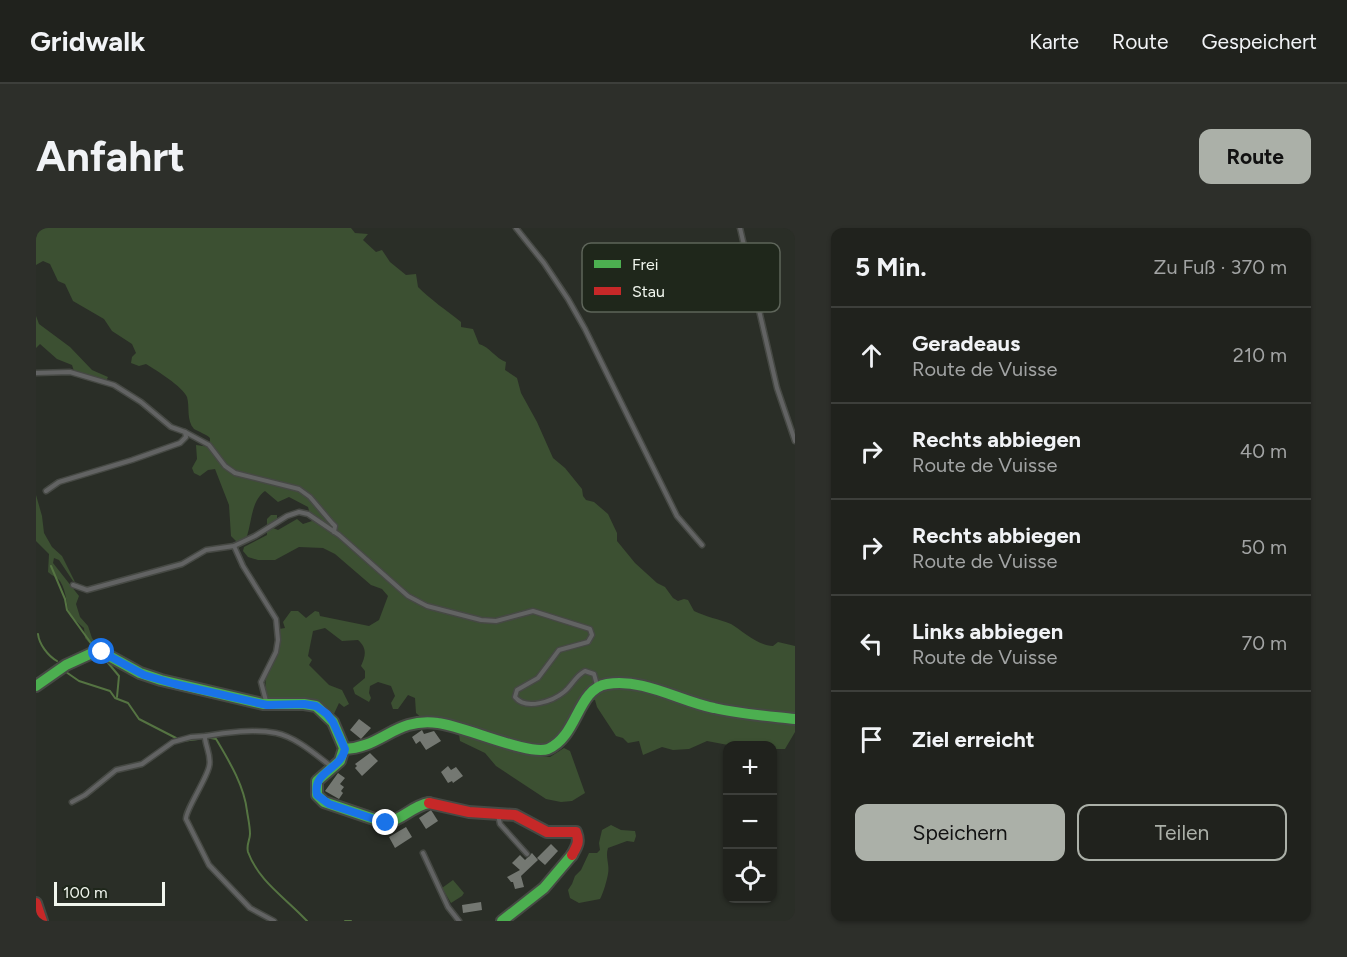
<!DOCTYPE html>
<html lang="de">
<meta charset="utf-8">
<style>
body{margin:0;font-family:Figtree,sans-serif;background:#2d2f2a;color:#f1f3f6}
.controls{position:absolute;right:18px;bottom:18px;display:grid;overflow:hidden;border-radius:12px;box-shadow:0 2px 4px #0004}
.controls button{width:54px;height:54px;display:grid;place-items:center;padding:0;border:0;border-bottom:2px solid #3d3f3b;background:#20221d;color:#f1f3f6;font:30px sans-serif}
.scale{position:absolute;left:18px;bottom:15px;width:111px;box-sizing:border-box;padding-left:6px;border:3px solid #f1f6ee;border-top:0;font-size:16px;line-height:21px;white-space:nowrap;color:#f1f6ee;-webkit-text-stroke:4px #1f271b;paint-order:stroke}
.stop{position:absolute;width:18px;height:18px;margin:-14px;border:4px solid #1a73e8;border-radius:50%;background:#fff}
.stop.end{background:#1a73e8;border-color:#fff;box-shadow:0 2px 6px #0008}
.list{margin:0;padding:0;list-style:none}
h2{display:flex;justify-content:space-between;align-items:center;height:78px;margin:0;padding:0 24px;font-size:26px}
h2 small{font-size:20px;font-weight:400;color:#a2a4a4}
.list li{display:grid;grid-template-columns:39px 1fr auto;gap:18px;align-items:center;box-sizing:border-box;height:96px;padding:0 24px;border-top:2px solid #3d3f3b}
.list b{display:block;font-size:22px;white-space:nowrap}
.list p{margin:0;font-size:20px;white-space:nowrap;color:#a2a4a4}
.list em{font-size:20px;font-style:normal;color:#a2a4a4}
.actions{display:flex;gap:12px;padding:18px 24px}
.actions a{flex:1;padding:14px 0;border:2px solid #abb0a8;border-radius:12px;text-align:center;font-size:21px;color:#abb0a8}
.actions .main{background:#abb0a8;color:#111}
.icon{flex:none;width:33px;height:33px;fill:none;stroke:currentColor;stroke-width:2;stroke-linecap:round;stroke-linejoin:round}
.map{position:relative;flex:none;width:759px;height:693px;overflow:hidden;border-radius:12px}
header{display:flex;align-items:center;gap:36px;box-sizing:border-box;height:84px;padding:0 30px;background:#20221d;border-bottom:2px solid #3d3f3b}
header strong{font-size:28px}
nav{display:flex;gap:33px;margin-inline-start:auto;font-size:21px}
.intro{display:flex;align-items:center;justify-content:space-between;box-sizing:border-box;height:144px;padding:0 36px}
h1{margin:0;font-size:42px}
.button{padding:15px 27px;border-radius:12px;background:#abb0a8;color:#111;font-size:21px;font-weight:700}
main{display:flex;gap:36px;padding:0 36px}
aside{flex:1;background:#20221d;border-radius:12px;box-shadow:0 2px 4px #0004}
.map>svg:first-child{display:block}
.green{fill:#3c5032}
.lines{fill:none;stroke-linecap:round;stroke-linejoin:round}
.stream{stroke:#557442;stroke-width:2}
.building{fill:#747872}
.lane-casing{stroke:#464944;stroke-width:7}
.fast-casing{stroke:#464944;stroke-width:14}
.jam-casing{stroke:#464944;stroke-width:14}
.lane{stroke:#626363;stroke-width:4}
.fast{stroke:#4caf50;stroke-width:10}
.jam{stroke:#c62828;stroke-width:10}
.route{stroke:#1a73e8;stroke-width:8}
.key{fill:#1f271b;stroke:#5e655a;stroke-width:1.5}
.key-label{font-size:16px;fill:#f1f6ee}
</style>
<header>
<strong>Gridwalk</strong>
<nav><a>Karte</a><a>Route</a><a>Gespeichert</a></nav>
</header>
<div class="intro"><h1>Anfahrt</h1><a class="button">Route</a></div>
<main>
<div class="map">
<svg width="759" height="693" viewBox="0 0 759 693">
<rect width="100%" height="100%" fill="#2a2e27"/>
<!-- green -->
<g class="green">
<path d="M 0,0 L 315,0 L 319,5 L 332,6 L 327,12 L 340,24 L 346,22 L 354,34 L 370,47 L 380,46 L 382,59 C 395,72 410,82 425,94 L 425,99 L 437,101 L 443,116 C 454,119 459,130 470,134 L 469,142 L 481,150 L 485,165 L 501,194 L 517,230 L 529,240 L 546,261 L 547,268 L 550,272 L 558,274 L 572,286 L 581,305 L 581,313 L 599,335 L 621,355 L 629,359 L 637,370 L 642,373 L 648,371 L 652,372 L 658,383 C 670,389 683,391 695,396 C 708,404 721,417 737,418 L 742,414 L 759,418 L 759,504 L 749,521 L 737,521 L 736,518 L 692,517 L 671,513 L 653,521 L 637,522 L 626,519 L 607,527 L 603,513 L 592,515 L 587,510 L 580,508 L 561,479 L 559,472 L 548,470 L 523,509 L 493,527 L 514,529 L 528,520 L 534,523 L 549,565 L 536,573 L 525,574 L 510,571 L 460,538 L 449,525 L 424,513 L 422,500 L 389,493 L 380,485 L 379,470 L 372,467 L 362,481 L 357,481 L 355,475 L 359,468 L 355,458 L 342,454 L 334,458 L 333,465 L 335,470 L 333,474 L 319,466 L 317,460 L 329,450 L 329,443 L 325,438 C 330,427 331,420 322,412 L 306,413 L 289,400 L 277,403 L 272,428 L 276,432 L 273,437 L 293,457 L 306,462 L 313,476 L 308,479 L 303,475 L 297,488 L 292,482 L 233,474 C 220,440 248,434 243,401 L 249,400 L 247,394 L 255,383 L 262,383 L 270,390 L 279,383 L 283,384 L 284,388 L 333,398 L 343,392 L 352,368 L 346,361 L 335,357 L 299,326 L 287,320 L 263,319 L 239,332 L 222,332 L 212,329 L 207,323 L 208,319 L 231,307 L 231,291 L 235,287 L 241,287 L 241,293 L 237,300 L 242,302 L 261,291 L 267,296 L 276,293 L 272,279 L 253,269 L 242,274 L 229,263 C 215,273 216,293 211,308 L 205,313 L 200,313 L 195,308 L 193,277 L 179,241 L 172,242 L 164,248 L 158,245 L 156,240 L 161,231 L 160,217 L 174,219 L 174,210 C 170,206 163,204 158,201 C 150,192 154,179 151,169 C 147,159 120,142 110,136 L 103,138 L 95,135 L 96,129 L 100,125 L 96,116 L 76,103 L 68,91 L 37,73 L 29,56 L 22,53 L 14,36 L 7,33 L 0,37 Z"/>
<polygon points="0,88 3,96 34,119 56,142 72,149 70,153 52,149 38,143 36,137 21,131 4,116 0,120"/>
<path d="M 0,267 L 6,288 L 8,305 L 16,319 L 26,328 L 39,354 L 37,353 L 23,332 L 18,330 L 17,335 L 43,368 L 40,376 L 44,389 L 52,398 L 56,410 L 62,418 L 59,422 L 49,410 L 48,400 L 34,388 C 30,377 31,364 24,353 C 21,349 16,348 12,344 L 13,326 L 0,313 Z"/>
<path d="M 575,597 L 585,602 L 599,603 L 600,608 L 598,614 L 591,613 L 572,620 C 569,629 574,637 572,646 C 571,652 567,666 564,671 L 543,675 L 534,670 L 532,662 L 536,656 L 539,648 L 545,642 L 553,625 L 561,625 L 564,622 L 563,615 L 566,602 Z"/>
<polygon points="417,652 428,665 426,668 415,675 406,660"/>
</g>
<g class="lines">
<!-- stream -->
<g class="stream">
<polyline points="15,338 29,371 31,382 57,418"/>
<path d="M 2,406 C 3,416 12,428 21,433"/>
<polyline points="68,430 83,448 81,469"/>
<polyline points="30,444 43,453 74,463 79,470 92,475 103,491 140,510"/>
<path d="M 175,510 L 180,511 C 193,533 208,557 211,583 C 212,590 214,598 214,606 C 214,612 210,617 212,624 C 223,654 250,670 271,693"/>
<polyline points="146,513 162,511"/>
<polyline points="309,693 315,693"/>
</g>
</g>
<!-- building -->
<g class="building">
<polygon points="323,491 335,500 325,511 314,502"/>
<polygon points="386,502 388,506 398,503 405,513 390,522 384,513 380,516 376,509"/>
<polygon points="334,525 342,533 326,548 319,540 321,538 319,536"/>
<polygon points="412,538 415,542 420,539 427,548 417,555 416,553 412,555 405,544"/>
<polygon points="302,545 309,550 304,556 308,559 305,563 307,565 303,571 289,563"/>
<polygon points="395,582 402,593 390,601 383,590"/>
<polygon points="370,599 376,609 359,620 353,609"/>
<polygon points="515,616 522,623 509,637 501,630"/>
<polygon points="496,625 502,632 485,648 488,659 479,661 477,654 475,654 471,649 484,642 476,635 484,627 489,632"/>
<polygon points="445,674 446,682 427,685 426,677"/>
</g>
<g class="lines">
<!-- lane casing -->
<g class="lane-casing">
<g id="lane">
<polyline points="480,0 508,35 532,71 549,101 641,288 666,317"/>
<polyline points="704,0 741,160 759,213"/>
<polyline points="0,145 34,144 78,157 105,174 135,199 149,204 150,209 144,215 96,232 23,254 10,263"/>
<polyline points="149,204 173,217 189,238 199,245 263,261 274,269 296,295 299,298 298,304"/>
<polyline points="198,318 207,338 240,391 242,412 240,424 225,454 230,473"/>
<path d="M 37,357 L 51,362 L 146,336 L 170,322 L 198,318 L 219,308 L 251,288 L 263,284 L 272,286 L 303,307 L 372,368 L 391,378 L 445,392 L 460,393 L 497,383 L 554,401 L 556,407 L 552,414 L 523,422 L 502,450 L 481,462 L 479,469 C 490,483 517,473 528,464 C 536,458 539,448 549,443 L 558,446 L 561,457"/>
<polyline points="36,574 49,567 80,542 106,536 137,514 155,509 170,508"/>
<polyline points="462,587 464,596 491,626"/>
<polyline points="387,625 412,679 423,693"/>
<path d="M 238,693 L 214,680 L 173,637 L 150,591 C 149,583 170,552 173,539 C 176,529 170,520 169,510 L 170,508 C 190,504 219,501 240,505 C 260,509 280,527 296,539"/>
</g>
</g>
<!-- fast casing -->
<g class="fast-casing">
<g id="fast">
<path d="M 0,458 L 30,437 L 54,426 L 66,424 L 104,445 L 125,452 L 227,476 L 268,476 L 280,478 L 297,494 L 308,520 L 304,533 L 281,553 L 281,567 L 288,574 L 350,595 C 366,592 376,578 393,575"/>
<path d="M 308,521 C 346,520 359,489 402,495 C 428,498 493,528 512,521 C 542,508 541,461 571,456 C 608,450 643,473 678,480 C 704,486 732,488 759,491"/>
<polyline points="466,693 508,660 536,627"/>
</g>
</g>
<!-- jam casing -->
<g class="jam-casing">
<g id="jam">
<path d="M 393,575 L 433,584 L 479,587 L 511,604 L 540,604 C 544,614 541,618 536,627"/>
<polyline points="0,675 6,693"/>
</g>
</g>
<!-- lane -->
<use href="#lane" class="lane"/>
<!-- fast -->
<use href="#fast" class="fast"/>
<!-- jam -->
<use href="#jam" class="jam"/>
</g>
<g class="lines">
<!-- route -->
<path class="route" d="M 66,424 L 108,447 L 139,456 L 231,477 L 268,476 L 280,478 L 291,486 L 297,494 L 309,521 C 305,542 276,543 281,567 L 293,576 L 350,595"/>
</g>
<!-- legend -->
<rect x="546" y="15" width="198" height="69" rx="9" class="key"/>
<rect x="558" y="32" width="27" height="8" fill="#4caf50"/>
<rect x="558" y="59" width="27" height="8" fill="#c62828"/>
<g class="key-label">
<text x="596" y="42">Frei</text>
<text x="596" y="69">Stau</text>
</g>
</svg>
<div class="controls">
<button>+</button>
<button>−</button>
<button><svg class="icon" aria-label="locate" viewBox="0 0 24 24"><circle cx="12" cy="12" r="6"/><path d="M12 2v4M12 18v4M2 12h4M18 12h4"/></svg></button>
</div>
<div class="scale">100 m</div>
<div class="stop" style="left:66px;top:424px"></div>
<div class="stop end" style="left:350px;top:595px"></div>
</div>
<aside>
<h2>5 Min.<small>Zu Fuß · 370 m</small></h2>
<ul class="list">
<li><svg class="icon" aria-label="ahead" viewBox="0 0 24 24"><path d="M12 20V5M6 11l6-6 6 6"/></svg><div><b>Geradeaus</b><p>Route de Vuisse</p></div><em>210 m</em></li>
<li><svg class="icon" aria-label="right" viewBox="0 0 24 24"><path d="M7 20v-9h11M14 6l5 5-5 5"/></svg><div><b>Rechts abbiegen</b><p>Route de Vuisse</p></div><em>40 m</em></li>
<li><svg class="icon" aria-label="right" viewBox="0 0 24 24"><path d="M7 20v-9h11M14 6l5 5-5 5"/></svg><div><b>Rechts abbiegen</b><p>Route de Vuisse</p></div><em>50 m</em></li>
<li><svg class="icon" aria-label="left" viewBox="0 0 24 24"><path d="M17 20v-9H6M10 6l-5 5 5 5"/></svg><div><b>Links abbiegen</b><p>Route de Vuisse</p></div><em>70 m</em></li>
<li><svg class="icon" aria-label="arrive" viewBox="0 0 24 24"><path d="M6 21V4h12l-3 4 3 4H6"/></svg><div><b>Ziel erreicht</b></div></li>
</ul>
<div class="actions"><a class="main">Speichern</a><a>Teilen</a></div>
</aside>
</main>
